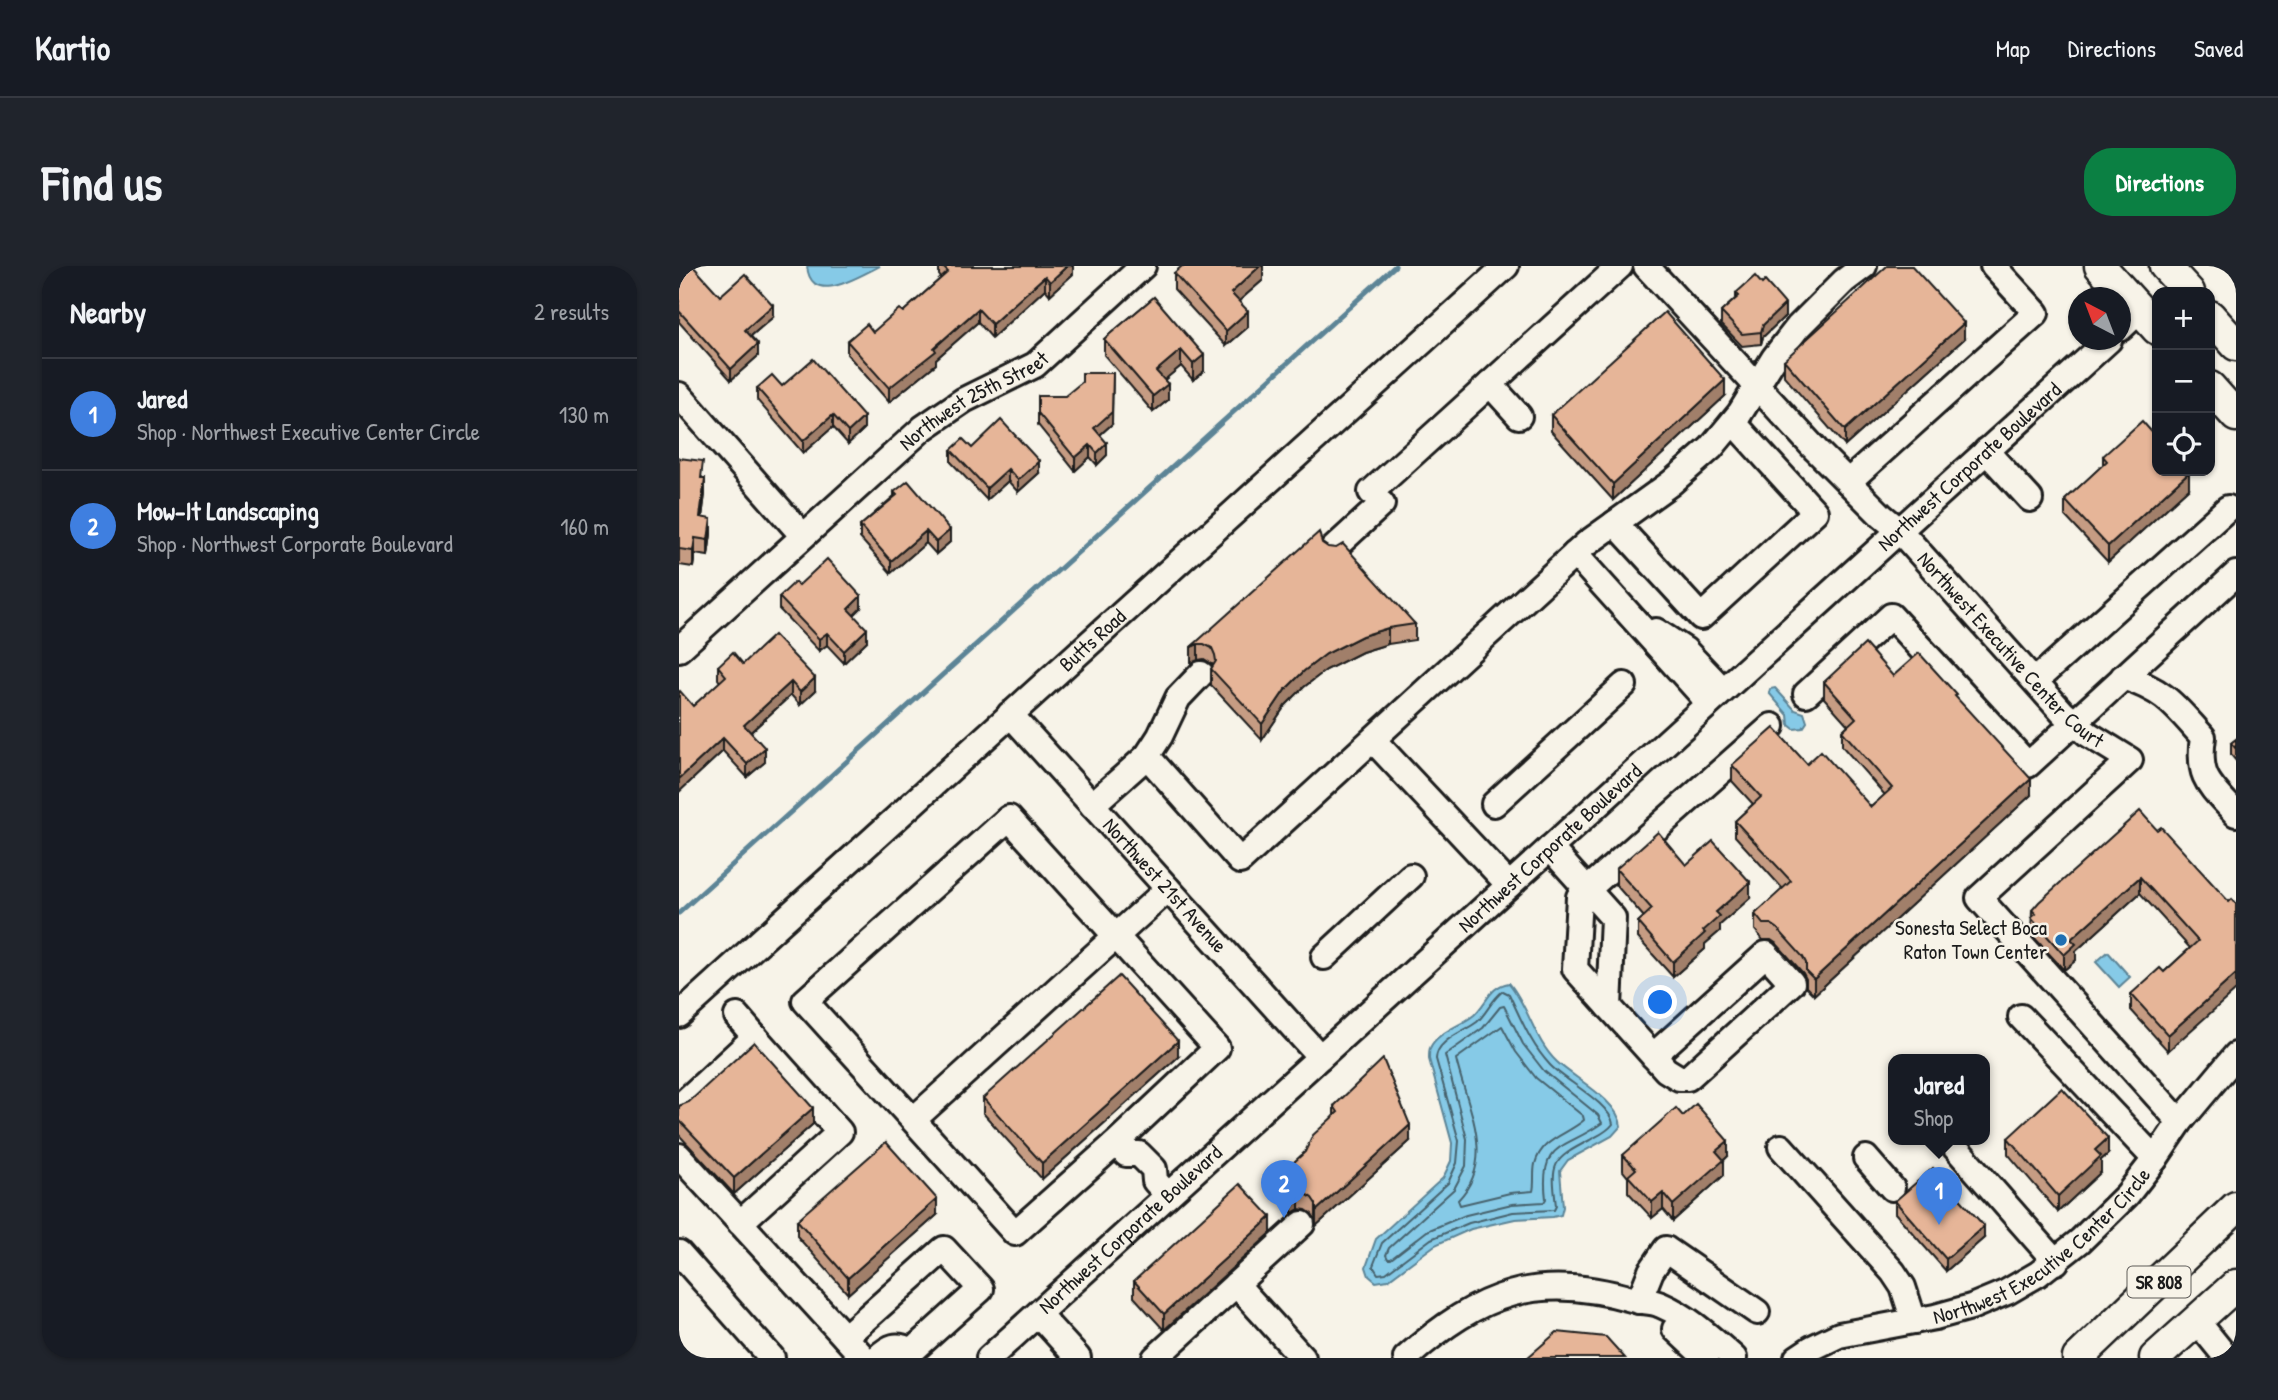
<!DOCTYPE html>
<meta charset="utf-8">
<style>
body{margin:0;font-family:"Patrick Hand",sans-serif;background:#20242c;color:#f1f3f6}
.controls{position:absolute;right:21px;top:21px;display:grid;overflow:hidden;border-radius:14px;box-shadow:0 2px 5px #0004}
.controls button{width:63px;height:63px;display:grid;place-items:center;padding:0;border:0;border-bottom:2px solid #363941;background:#171b24;color:#f1f3f6;font:35px sans-serif}
.compass{position:absolute;left:1389px;top:21px;width:63px;height:63px;border-radius:50%;background:#171b24;box-shadow:0 2px 5px #0004;rotate:318deg}
.you{position:absolute;left:982px;top:737px;width:24px;height:24px;margin:-18px;border:5px solid #fff;border-radius:50%;background:#1a73e8;box-shadow:0 0 0 10px #1a73e833}
.badge{display:grid;place-items:center;width:46px;height:46px;border-radius:50%;background:#0b8043;color:#fff;font-size:23px;font-weight:700}
.pin{position:absolute;translate:-50% -58px;filter:drop-shadow(0 2px 4px #0008)}
.pin::after{content:'';position:absolute;top:37px;width:24px;height:21px;background:inherit;clip-path:polygon(0 0,100% 0,50% 100%)}
.popup{position:absolute;left:1209px;top:788px;width:102px;height:91px;box-sizing:border-box;display:grid;place-content:center;border-radius:14px;background:#171b24;filter:drop-shadow(0 2px 5px #0005);font-size:23px;white-space:nowrap;color:#9ea1a6}
.popup b{font-size:26px;color:#f1f3f6}
.popup::after{content:'';position:absolute;left:50%;top:100%;margin-left:-14px;border:14px solid transparent;border-top-color:#171b24}
.list{margin:0;padding:0;list-style:none}
h2{display:flex;justify-content:space-between;align-items:center;height:91px;margin:0;padding:0 28px;font-size:30px}
h2 small{font-size:23px;font-weight:400;color:#9ea1a6}
.list li{display:grid;grid-template-columns:46px 1fr auto;gap:21px;align-items:center;box-sizing:border-box;height:112px;padding:0 28px;border-top:2px solid #363941}
.list b{display:block;font-size:26px;white-space:nowrap}
.list p{margin:0;font-size:23px;white-space:nowrap;color:#9ea1a6}
.list em{font-size:23px;font-style:normal;color:#9ea1a6}
.icon{flex:none;width:38px;height:38px;fill:none;stroke:currentColor;stroke-width:2;stroke-linecap:round;stroke-linejoin:round}
.map{position:relative;flex:none;width:1557px;height:1092px;overflow:hidden;border-radius:28px}
header{display:flex;align-items:center;gap:42px;box-sizing:border-box;height:98px;padding:0 35px;background:#171b24;border-bottom:2px solid #363941}
header strong{font-size:33px}
nav{display:flex;gap:38px;margin-inline-start:auto;font-size:24px}
.intro{display:flex;align-items:center;justify-content:space-between;box-sizing:border-box;height:168px;padding:0 42px}
h1{margin:0;font-size:49px}
.button{padding:18px 32px;border-radius:28px;background:#0b8043;color:#fff;font-size:24px;font-weight:700}
main{display:flex;gap:42px;padding:0 42px}
aside{flex:1;background:#171b24;border-radius:28px;box-shadow:0 2px 5px #0004}
.map>svg:first-child{display:block}
.water{fill:#86cae7;stroke:#5c8496;stroke-width:2}
.lines{fill:none;stroke-linecap:round;stroke-linejoin:round}
.shore{stroke:#46626d;stroke-width:2}
.stream{stroke:#5c8496;stroke-width:5}
.minor-casing{stroke:#1c1c1c;stroke-width:30}
.major-casing{stroke:#1c1c1c;stroke-width:35}
.minor{stroke:#f7f3e8;stroke-width:24}
.major{stroke:#f7f3e8;stroke-width:30}
.wall{fill:#c69c83;stroke:#1c1c1c;stroke-width:2}
.shaded-wall{fill:#a17f6a;stroke:#1c1c1c;stroke-width:2}
.building{fill:#e6b598;stroke:#1c1c1c;stroke-width:2}
.poi-dot{fill:#1f6fb2;stroke:#f7f3e8;stroke-width:2.5}
.labels{text-anchor:middle;stroke-width:5;stroke-linejoin:round;paint-order:stroke}
.shield{fill:#f7f3e8;stroke:#5e5c59;stroke-width:2}
.shield-label{font-size:19px;font-weight:bold;fill:#1c1c1c}
.street-label{font-size:21px;fill:#1c1c1c;stroke:#f7f3e8}
.poi-label{font-size:21px;fill:#1c1c1c;stroke:#f7f3e8;text-anchor:end}
</style>
<header>
<strong>Kartio</strong>
<nav><a>Map</a><a>Directions</a><a>Saved</a></nav>
</header>
<div class="intro"><h1>Find us</h1><a class="button">Directions</a></div>
<main>
<aside>
<h2>Nearby<small>2 results</small></h2>
<ul class="list">
<li><span class="badge" style="background:#3f7fe0">1</span><div><b>Jared</b><p>Shop · Northwest Executive Center Circle</p></div><em>130 m</em></li>
<li><span class="badge" style="background:#3f7fe0">2</span><div><b>Mow-It Landscaping</b><p>Shop · Northwest Corporate Boulevard</p></div><em>160 m</em></li>
</ul>
</aside>
<div class="map">
<svg width="1557" height="1092" viewBox="0 0 1557 1092">
<rect width="100%" height="100%" fill="#f7f3e8"/>
<filter id="ink" filterUnits="userSpaceOnUse"><feTurbulence type="fractalNoise" baseFrequency=".0143" numOctaves="2"/><feDisplacementMap in="SourceGraphic" scale="14" xChannelSelector="R" yChannelSelector="G"/><feConvolveMatrix kernelMatrix="1 2 1 2 8 2 1 2 1" color-interpolation-filters="sRGB"/></filter>
<g filter="url(#ink)">
<!-- water -->
<g class="water">
<path d="M 128,0 L 201,0 C 181,9 132,42 128,0 Z"/>
<polygon points="1096,422 1116,444 1125,447 1128,456 1124,462 1115,463 1110,459 1109,449 1090,427 1091,423"/>
<polygon points="1429,686 1451,711 1440,721 1417,696"/>
<path d="M 830,717 C 850,741 855,774 878,796 C 896,813 939,834 942,860 L 933,870 L 889,894 L 881,905 L 884,941 L 882,949 L 874,951 L 836,953 L 792,963 L 756,979 L 709,1014 L 697,1016 L 690,1010 L 687,1001 L 697,973 L 764,912 L 772,895 L 773,877 L 750,793 C 750,791 750,784 751,782 C 758,766 782,760 795,749 C 808,737 811,720 830,717 Z"/>
</g>
<g class="lines">
<!-- shore -->
<g class="shore">
<path d="M 824,725 L 830,728 C 842,753 852,779 871,799 C 886,815 931,837 934,858 C 928,866 920,869 911,874 C 872,894 872,897 877,940 L 875,944 L 834,946 L 790,957 L 752,973 L 707,1007 L 699,1008 L 694,1000 L 703,977 L 769,917 L 778,897 L 780,875 L 757,793 C 757,774 785,766 798,756 C 808,747 813,733 824,725 Z"/>
<path d="M 825,740 L 844,778 L 865,805 L 919,849 L 923,857 C 886,884 860,874 867,933 L 865,936 L 833,938 L 787,949 L 748,965 L 712,993 L 709,993 L 707,989 L 710,982 L 775,923 L 787,900 L 788,873 L 766,789 L 804,762 L 821,741 Z"/>
<path d="M 823,760 L 837,786 L 857,812 L 904,850 L 905,854 C 888,869 863,872 856,898 C 854,907 856,917 854,925 L 831,927 L 781,939 L 779,934 C 819,893 787,839 777,793 Z"/>
</g>
<!-- stream -->
<polyline class="stream" points="0,647 716,0"/>
<!-- minor casing -->
<g class="minor-casing">
<g id="minor">
<path id="s1" d="M 967,0 L 1137,184 L 1203,250 L 1220,264 L 1384,447 L 1409,468 L 1451,494 L 1300,632 L 1501,856"/>
<polyline points="1442,62 1461,44"/>
<polyline points="811,118 840,150"/>
<polyline points="0,129 124,270"/>
<polyline points="1307,185 1351,233"/>
<polyline points="1169,216 1357,47 1314,0"/>
<polyline points="692,226 941,0"/>
<polyline points="936,257 1022,351 1136,246 1054,156"/>
<polyline points="654,283 703,238"/>
<polyline points="896,288 1030,437"/>
<polyline points="977,365 1006,384 1044,424"/>
<path id="s2" d="M 0,383 L 244,162 L 285,134 L 356,99 L 464,0"/>
<path d="M 1444,411 C 1487,425 1495,439 1524,471 C 1518,513 1531,519 1557,548"/>
<polyline points="1356,415 1549,242"/>
<polyline points="1127,428 1212,350 1349,499 1557,308"/>
<path id="s3" d="M 331,448 L 641,791"/>
<polyline points="694,474 830,619"/>
<polyline points="468,490 561,595 907,278 992,217 1032,182 1061,147 1095,92 1119,61 1165,15 1185,0"/>
<polyline points="815,538 945,419"/>
<polyline points="413,539 468,490 481,470 499,432 522,408"/>
<polyline points="871,582 934,652 930,741"/>
<polyline points="645,691 732,610"/>
<path id="s4" d="M 0,749 L 827,0"/>
<polyline points="58,750 76,771"/>
<polyline points="1342,751 1476,893"/>
<polyline points="974,790 1087,688 1113,717 1009,812 1000,812 987,804 896,703 900,631 1093,460"/>
<polyline points="0,841 76,771 161,866 61,957"/>
<polyline points="234,854 336,967 437,877 538,782 330,552 126,735 234,854 489,623"/>
<polyline points="1269,873 1377,996"/>
<polyline points="1102,881 1214,1006 1224,1021 1235,1055"/>
<polyline points="447,888 460,888 475,903 476,915 489,929"/>
<polyline points="0,890 185,1092"/>
<polyline points="1187,892 1213,922"/>
<polyline points="0,987 93,1092"/>
<polyline points="557,1018 624,1092"/>
<polyline points="960,1035 972,1005 987,983 1078,1046"/>
<polyline points="359,1048 399,1092"/>
<polyline points="1518,1055 1548,1092"/>
<polyline points="996,1063 1027,1092"/>
<path d="M 166,1071 L 265,983 L 302,1023 L 233,1085 C 217,1077 211,1080 198,1092"/>
<path id="s5" d="M 310,1092 L 1430,74"/>
<polyline points="476,1092 623,958"/>
<path d="M 727,1092 C 801,1026 859,1005 956,1034 C 965,1036 974,1035 982,1039 C 1010,1051 1033,1073 1055,1092"/>
<path id="s6" d="M 1118,1092 L 1133,1082 L 1160,1069 L 1256,1051 L 1292,1041 L 1328,1026 L 1359,1008 L 1401,975 L 1448,929 L 1476,893 L 1501,856 L 1557,789"/>
</g>
</g>
<!-- major casing -->
<g class="major-casing">
<g id="major">
<polyline points="1421,0 1478,63"/>
<polyline points="1486,0 1510,26"/>
<polyline points="1531,50 1557,79"/>
<polyline points="1531,121 1557,150"/>
<polyline points="1399,1092 1557,941"/>
<polyline points="1476,1092 1557,1019"/>
</g>
</g>
<!-- minor -->
<use href="#minor" class="minor"/>
<!-- major -->
<use href="#major" class="major"/>
</g>
<!-- wall -->
<g class="wall">
<polygon points="0,0 41,30 94,51 72,70 79,90 52,114 0,56"/>
<polygon points="260,0 394,0 394,8 371,29 366,23 313,72 299,56 257,93 257,98 210,136 168,88 168,75 194,66 224,46 262,12 260,9"/>
<polygon points="584,0 584,14 560,35 569,61 547,80 495,23 495,7"/>
<polygon points="1057,27 1106,50 1084,71 1082,78 1063,80 1042,58 1042,46 1057,32"/>
<polygon points="475,31 525,105 514,114 502,100 485,114 489,134 474,146 425,89 425,73"/>
<polygon points="1285,73 1166,180 1105,110 1105,94"/>
<polygon points="103,120 185,163 169,178 154,161 124,187 78,134 78,122"/>
<polygon points="359,130 433,158 421,169 428,189 418,199 411,191 396,205 359,159"/>
<polygon points="1046,130 934,234 872,165 872,149"/>
<polygon points="293,182 360,207 339,226 329,215 308,234 272,196 272,184"/>
<polygon points="1424,190 1510,222 1429,296 1386,250 1386,234 1424,199"/>
<polygon points="0,192 24,212 26,228 23,251 32,268 29,290 16,288 14,301 0,299"/>
<polygon points="215,226 271,276 257,288 247,277 212,307 181,272 181,260 215,230"/>
<polygon points="643,277 736,358 736,374 709,378 683,386 647,404 625,421 606,440 583,474 532,419 532,403 534,400 533,398 525,393 519,394 512,397 512,381"/>
<polygon points="119,320 182,342 175,349 188,375 165,397 148,379 140,385 100,343 100,331"/>
<polygon points="64,398 136,425 121,439 112,429 72,466 86,496 68,511 44,485 0,526 0,426 14,440 41,416 39,413 39,400"/>
<polygon points="1214,410 1278,433 1352,529 1135,729 1127,721 1127,713 1124,707 1098,678 1092,674 1084,674 1076,664 1076,648 1104,623 1056,570 1056,555 1074,538 1053,515 1053,499 1128,498 1192,541 1206,529 1163,480 1163,465 1169,459 1145,432 1145,416"/>
<polygon points="1557,473 1557,495 1552,489 1552,477"/>
<polygon points="1478,564 1550,636 1489,785 1452,744 1452,728 1485,706 1511,682 1461,627 1397,685 1397,694 1385,704 1352,668 1353,644"/>
<polygon points="1007,599 1071,632 1041,659 1041,665 1026,678 1026,683 994,711 959,672 959,656 965,651 937,619 937,603"/>
<polygon points="499,791 363,913 304,847 304,832"/>
<polygon points="10,836 134,858 55,928 0,869 0,840"/>
<polygon points="655,840 731,875 637,960 637,954 633,948 627,944 620,943 613,947 597,929 597,913 626,886 655,849"/>
<polygon points="1004,850 1049,890 1045,894 1045,909 994,955 984,943 973,952 949,926 949,911 944,905 944,889"/>
<polygon points="1329,872 1429,888 1422,894 1422,906 1379,946 1329,888"/>
<polygon points="1216,935 1305,972 1267,1005 1216,947"/>
<polygon points="258,949 169,1028 118,970 118,954"/>
<polygon points="592,967 485,1064 455,1031 455,1015"/>
</g>
<!-- shaded-wall -->
<g class="shaded-wall">
<polygon points="388,0 394,0 394,8 371,29 371,16"/>
<polygon points="581,0 584,0 584,14 552,42 552,27"/>
<polygon points="366,10 366,23 313,72 313,58"/>
<polygon points="1106,38 1106,50 1084,71 1082,78 1082,66 1084,59"/>
<polygon points="94,39 94,51 66,75 66,64"/>
<polygon points="299,43 299,56 257,93 257,98 210,136 210,122"/>
<polygon points="569,45 569,61 547,80 547,65"/>
<polygon points="1285,57 1285,73 1166,180 1166,164"/>
<polygon points="79,78 79,90 52,114 52,103"/>
<polygon points="502,84 502,100 477,121 477,105"/>
<polygon points="525,89 525,105 514,114 514,98"/>
<polygon points="434,107 433,158 415,174 415,162"/>
<polygon points="1046,114 1046,130 934,234 934,218"/>
<polygon points="489,118 489,134 474,146 474,130"/>
<polygon points="154,149 154,161 124,187 124,175"/>
<polygon points="185,151 185,163 169,178 169,166"/>
<polygon points="428,177 428,189 418,199 418,187"/>
<polygon points="411,179 411,191 396,205 396,192"/>
<polygon points="360,195 360,207 339,226 339,214"/>
<polygon points="329,203 329,215 308,234 308,222"/>
<polygon points="1510,206 1510,222 1429,296 1429,280"/>
<polygon points="26,212 26,228 21,267 21,251"/>
<polygon points="32,253 32,268 29,290 29,274"/>
<polygon points="271,264 271,276 257,288 257,276"/>
<polygon points="247,265 247,277 212,307 212,295"/>
<polygon points="16,272 16,288 14,301 14,285"/>
<polygon points="182,330 182,342 169,355 169,343"/>
<polygon points="709,362 709,378 683,386 647,404 625,421 606,440 583,474 583,458 606,424 625,405 647,388 683,370"/>
<polygon points="188,363 188,375 165,397 165,385"/>
<polygon points="148,367 148,379 140,385 140,373"/>
<polygon points="519,378 519,394 512,397 512,381"/>
<polygon points="136,412 136,425 121,439 121,426"/>
<polygon points="112,416 112,429 65,472 65,459"/>
<polygon points="44,472 44,485 0,526 0,513"/>
<polygon points="86,482 86,496 68,511 68,498"/>
<polygon points="1352,513 1352,529 1135,729 1135,713"/>
<polygon points="1461,611 1461,627 1397,685 1397,694 1385,704 1385,689 1392,673"/>
<polygon points="1071,616 1071,632 1041,659 1041,665 1026,678 1026,683 994,711 994,696 1037,646"/>
<polygon points="1557,708 1557,724 1489,785 1489,769"/>
<polygon points="499,775 499,791 363,913 363,897"/>
<polygon points="134,842 134,858 55,928 55,912"/>
<polygon points="731,859 731,875 637,960 637,945"/>
<polygon points="1429,872 1429,888 1422,894 1422,906 1379,946 1379,930 1416,884"/>
<polygon points="1049,875 1049,890 1045,894 1045,909 994,955 994,939 1037,885"/>
<polygon points="984,927 984,943 973,952 973,936"/>
<polygon points="620,928 620,943 613,947 613,931"/>
<polygon points="258,933 258,949 169,1028 169,1012"/>
<polygon points="592,951 592,967 485,1064 485,1048"/>
<polygon points="1305,960 1305,972 1267,1005 1267,993"/>
</g>
<!-- building -->
<g class="building">
<polygon points="0,0 14,0 41,30 66,8 94,39 66,64 79,78 52,103 0,45"/>
<polygon points="263,0 388,0 371,16 366,10 313,58 299,43 255,82 257,85 210,122 168,75 188,58 194,66 220,43 224,46 269,6"/>
<polygon points="503,0 581,0 552,27 569,45 547,65 495,7"/>
<polygon points="1208,0 1233,0 1285,57 1166,164 1105,94"/>
<polygon points="1076,10 1083,18 1086,15 1106,38 1084,59 1082,66 1063,68 1042,46 1060,30 1057,27"/>
<polygon points="475,31 525,89 514,98 502,84 477,105 489,118 474,130 425,73"/>
<polygon points="986,46 1046,114 934,218 872,149"/>
<polygon points="134,93 185,151 169,166 154,149 124,175 78,122 93,109 103,120"/>
<polygon points="403,107 434,107 433,146 415,162 428,177 418,187 411,179 396,192 359,147 359,130 386,130 403,116"/>
<polygon points="322,154 360,195 339,214 329,203 308,222 272,184 284,173 293,182"/>
<polygon points="1463,155 1478,172 1478,205 1509,205 1510,206 1429,280 1386,234 1428,195 1424,190"/>
<polygon points="0,192 24,195 22,212 26,212 21,251 32,253 29,274 16,272 14,285 0,283"/>
<polygon points="229,215 271,264 257,276 247,265 212,295 181,260 218,229 215,226"/>
<polygon points="640,266 643,277 649,281 657,282 664,278 736,358 709,362 683,370 647,388 625,405 606,424 583,458 532,403 537,395 536,389 533,382 525,378 519,378 512,381"/>
<polygon points="148,293 182,330 169,343 188,363 165,385 148,367 140,373 100,331 116,316 119,320"/>
<polygon points="95,369 136,412 121,426 112,416 65,459 86,482 68,498 44,472 0,513 0,426 1,425 14,440 47,410 39,400 54,386 64,398"/>
<polygon points="1186,378 1214,410 1240,387 1278,429 1276,430 1352,513 1135,713 1127,705 1127,697 1124,691 1098,662 1092,658 1084,658 1076,648 1112,615 1056,555 1082,531 1053,499 1095,462 1128,498 1142,485 1192,541 1213,522 1163,465 1177,452 1145,416"/>
<polygon points="1557,473 1557,483 1552,477"/>
<polygon points="1461,545 1478,564 1482,561 1550,636 1553,633 1557,638 1557,708 1489,769 1452,728 1481,702 1485,706 1519,675 1461,611 1392,673 1397,678 1385,689 1352,652 1357,648 1353,644 1360,636"/>
<polygon points="979,566 1007,599 1034,575 1071,616 1037,646 1041,650 1024,665 1026,667 994,696 959,656 973,643 937,603"/>
<polygon points="440,710 499,775 363,897 304,832"/>
<polygon points="75,776 134,842 55,912 0,854 0,840 10,836"/>
<polygon points="704,793 731,859 637,945 637,938 633,932 627,928 620,928 613,931 597,913 626,886 634,869 659,846 655,840"/>
<polygon points="1383,822 1429,872 1416,884 1422,890 1379,930 1329,872"/>
<polygon points="1017,838 1049,875 1037,885 1045,894 994,939 984,927 973,936 949,910 957,903 944,889 997,842 1004,850"/>
<polygon points="207,876 258,933 169,1012 118,954"/>
<polygon points="1254,902 1305,960 1267,993 1216,935"/>
<polygon points="561,918 592,951 485,1048 455,1015"/>
<polygon points="878,1066 927,1071 946,1092 848,1092"/>
</g>
</g>
<!-- markers -->
<circle class="poi-dot" cx="1382" cy="674" r="7"/>
<g class="labels">
<!-- shield labels -->
<rect class="shield" x="1448.5" y="1000.5" width="63" height="31" rx="5"/>
<g class="shield-label">
<text x="1480" y="1023">SR 808</text>
</g>
<!-- street labels -->
<g class="street-label">
<text dy="7" stroke="none"><textPath href="#s2" startOffset="387">Northwest 25th Street</textPath></text>
<text dy="7" stroke="none"><textPath href="#s5" startOffset="1325">Northwest Corporate Boulevard</textPath></text>
<text dy="7" stroke="none"><textPath href="#s4" startOffset="558">Butts Road</textPath></text>
<text dy="7" stroke="none"><textPath href="#s1" startOffset="530">Northwest Executive Center Court</textPath></text>
<text dy="7" stroke="none"><textPath href="#s5" startOffset="758">Northwest Corporate Boulevard</textPath></text>
<text dy="7" stroke="none"><textPath href="#s3" startOffset="231">Northwest 21st Avenue</textPath></text>
<text dy="7" stroke="none"><textPath href="#s5" startOffset="191">Northwest Corporate Boulevard</textPath></text>
<text dy="7" stroke="none"><textPath href="#s6" startOffset="276">Northwest Executive Center Circle</textPath></text>
</g>
<!-- poi labels -->
<g class="poi-label">
<text x="1368" y="669">Sonesta Select Boca<tspan x="1368" dy="24">Raton Town Center</tspan></text>
</g>
</g>
</svg>
<div class="controls">
<button>+</button>
<button>−</button>
<button><svg class="icon" aria-label="locate" viewBox="0 0 24 24"><circle cx="12" cy="12" r="6"/><path d="M12 2v4M12 18v4M2 12h4M18 12h4"/></svg></button>
</div>
<svg class="compass" viewBox="-18 -18 36 36"><path d="M0-13l5 13h-10z" fill="#e53935"/><path d="M0 13l5-13h-10z" fill="#9ea1a6"/></svg>
<div class="you"></div>
<div class="pin badge" style="left:1260px;top:959px;background:#3f7fe0">1</div>
<div class="popup"><b>Jared</b>Shop</div>
<div class="pin badge" style="left:605px;top:952px;background:#3f7fe0">2</div>
</div>
</main>
